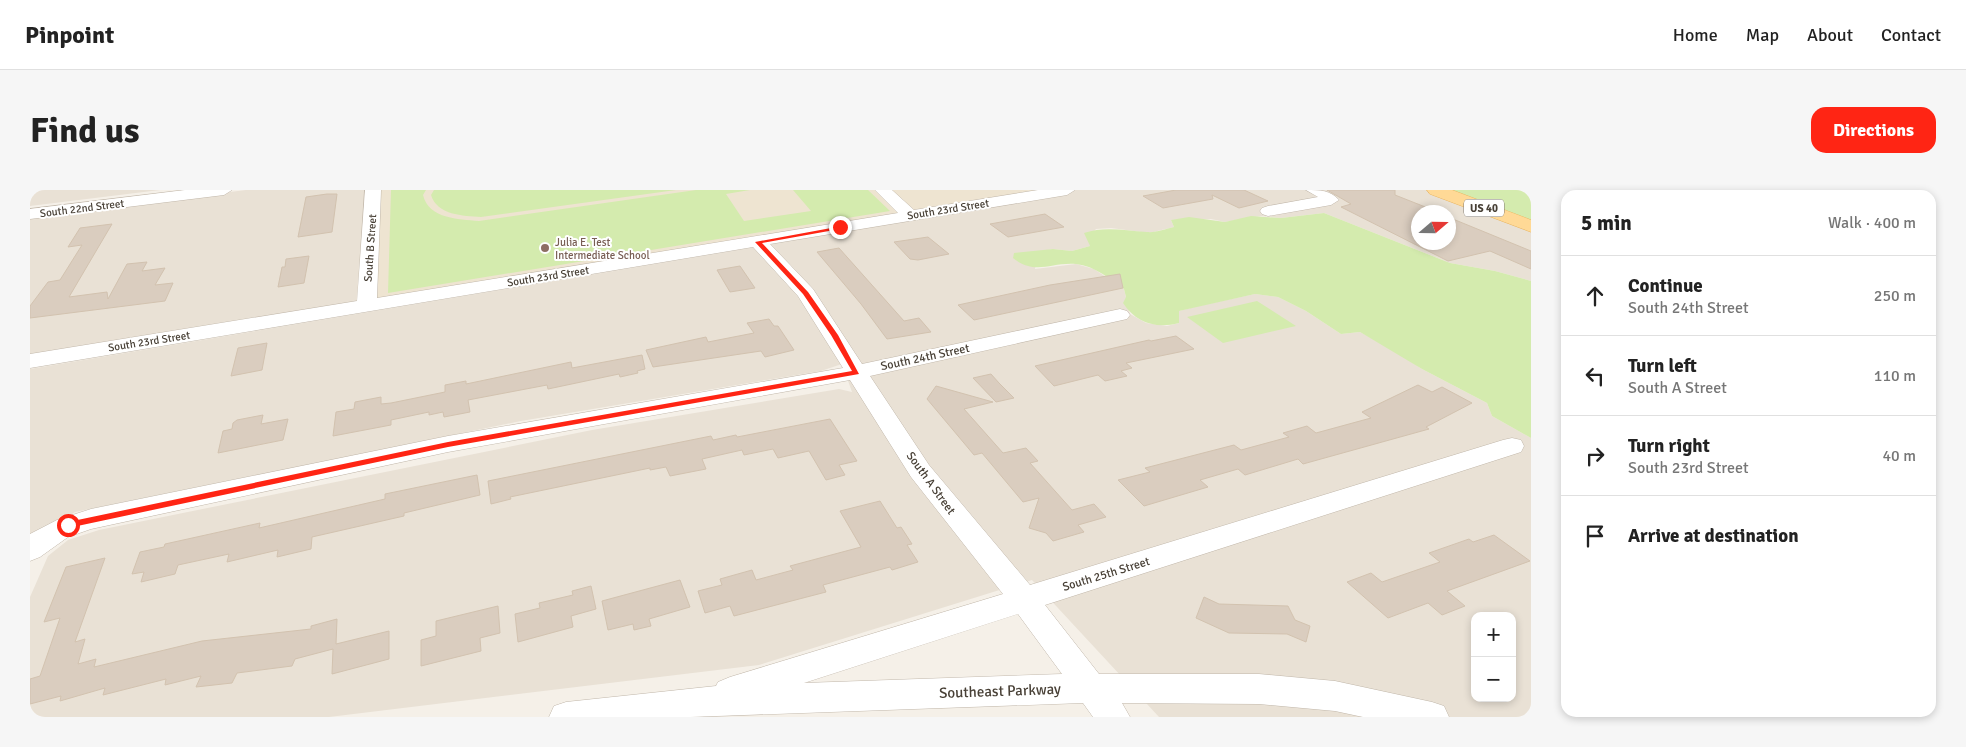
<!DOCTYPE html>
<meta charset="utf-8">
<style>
body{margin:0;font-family:Signika,sans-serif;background:#f6f6f6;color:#222}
.controls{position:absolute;right:15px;bottom:15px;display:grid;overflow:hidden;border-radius:10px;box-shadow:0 2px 8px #0003}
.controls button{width:45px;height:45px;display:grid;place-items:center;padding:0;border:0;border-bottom:1px solid #e0e0e0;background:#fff;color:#222;font:25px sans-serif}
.compass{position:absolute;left:1381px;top:15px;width:45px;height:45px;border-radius:50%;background:#fff;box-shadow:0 2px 8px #0003;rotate:70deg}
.stop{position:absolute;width:15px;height:15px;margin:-11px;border:4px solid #ff2514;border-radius:50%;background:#fff}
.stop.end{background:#ff2514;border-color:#fff;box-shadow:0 1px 5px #0008}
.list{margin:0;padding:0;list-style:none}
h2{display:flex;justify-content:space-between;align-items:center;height:65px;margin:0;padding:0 20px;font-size:21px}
h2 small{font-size:16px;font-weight:400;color:#767676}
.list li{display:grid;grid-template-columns:32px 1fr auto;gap:15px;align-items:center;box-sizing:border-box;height:80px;padding:0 20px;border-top:1px solid #e0e0e0}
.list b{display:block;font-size:19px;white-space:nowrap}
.list p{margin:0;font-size:16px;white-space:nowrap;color:#767676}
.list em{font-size:16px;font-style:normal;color:#767676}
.icon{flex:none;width:28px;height:28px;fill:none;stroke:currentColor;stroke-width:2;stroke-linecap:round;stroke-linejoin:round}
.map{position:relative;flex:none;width:1501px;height:527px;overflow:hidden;border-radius:15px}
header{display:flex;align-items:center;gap:30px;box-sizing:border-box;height:70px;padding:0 25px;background:#fff;border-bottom:1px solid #e0e0e0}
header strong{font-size:24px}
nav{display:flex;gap:28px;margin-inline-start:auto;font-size:18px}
.intro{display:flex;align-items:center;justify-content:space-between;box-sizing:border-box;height:120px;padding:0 30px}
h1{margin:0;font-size:35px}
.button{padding:12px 22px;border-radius:15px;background:#ff2514;color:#fff;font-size:18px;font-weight:700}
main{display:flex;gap:30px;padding:0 30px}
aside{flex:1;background:#fff;border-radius:15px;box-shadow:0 2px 8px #0003}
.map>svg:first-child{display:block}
.residential{fill:#e9e1d5;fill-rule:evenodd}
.education{fill:#eee4d1}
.green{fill:#d4ebae}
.building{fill:#dacdbf;stroke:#d2c2af}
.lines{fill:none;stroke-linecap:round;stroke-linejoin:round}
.minor-casing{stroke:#c1b7aa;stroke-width:1}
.major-casing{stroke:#eab661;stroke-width:1}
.minor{fill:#fff;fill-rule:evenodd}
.major{fill:#ffd996;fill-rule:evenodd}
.route{fill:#ff2514}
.education-dot{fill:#8d6e63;stroke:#fff;stroke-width:2}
.labels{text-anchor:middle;stroke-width:4;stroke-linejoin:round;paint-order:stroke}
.far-street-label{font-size:11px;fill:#484036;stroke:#fff}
.shield{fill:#fff;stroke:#7f7972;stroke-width:1}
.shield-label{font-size:11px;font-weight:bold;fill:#484036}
.far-education-label{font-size:11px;fill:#785e54;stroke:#fff;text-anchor:start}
.street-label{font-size:12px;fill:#484036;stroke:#fff}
.near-street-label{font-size:15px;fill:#484036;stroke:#fff}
</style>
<header>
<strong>Pinpoint</strong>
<nav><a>Home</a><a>Map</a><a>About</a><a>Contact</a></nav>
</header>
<div class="intro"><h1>Find us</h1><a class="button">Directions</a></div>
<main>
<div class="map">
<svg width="1501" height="527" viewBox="0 0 1501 527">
<rect width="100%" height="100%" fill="#f5f0e8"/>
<!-- residential -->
<g class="residential">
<polygon points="0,0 130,0 0,16"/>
<polygon points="216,0 337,0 327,113 0,166 0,27"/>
<path d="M 1041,0 L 1407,0 L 1501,36 L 1501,91 L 1465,81 L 1420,73 L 1294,23 L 1251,28 L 1231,26 L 1195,32 L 1181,29 L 1141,30 L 1144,37 L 1119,43 L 1081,38 L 1066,39 L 1058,48 L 1060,56 L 1042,61 L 1023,59 L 1008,62 L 1005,79 L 1046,74 L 1064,79 L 1094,99 L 1100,124 L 1116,133 L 1137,136 L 1149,133 L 1149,121 L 1168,116 L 1225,104 L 1248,107 L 1276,121 L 1311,144 L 1330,142 L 1363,160 L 1392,179 L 1457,213 L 1462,226 L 1501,248 L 1501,527 L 1129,527 L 1002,390 L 729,475 L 299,527 L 0,527 L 0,407 L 18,366 L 38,350 L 69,340 L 562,240 L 809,199 L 822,202 L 812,174 L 791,181 L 491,231 L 45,322 L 0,351 L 0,179 L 726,57 L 728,52 ZM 1388,22 L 1418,22 L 1418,52 L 1388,52 ZM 1445,426 L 1482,426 L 1482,508 L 1445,508 Z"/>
</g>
<!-- education -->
<polygon class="education" points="343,0 1036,0 337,115"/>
<!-- green -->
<g class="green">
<path d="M 361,0 L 396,0 L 393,5 C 399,29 428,29 449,31 L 666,0 L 720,0 L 696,4 L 714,31 L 781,21 L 763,0 L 838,0 L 860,21 L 358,103 Z"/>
<path d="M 404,0 L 646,0 L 451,27 C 433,26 407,25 401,5 Z"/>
<polygon points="1406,0 1501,0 1501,36"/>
<path d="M 1294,23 L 1420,73 L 1465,81 L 1501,91 L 1501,248 L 1462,226 L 1457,213 L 1392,179 L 1330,142 L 1311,144 L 1276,121 L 1248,107 L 1225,104 L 1149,121 L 1149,133 C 1126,139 1106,133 1093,113 L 1096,107 L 1094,99 C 1080,89 1065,76 1046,74 C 1020,72 1006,86 983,68 L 984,63 L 1023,59 L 1042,61 L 1060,56 L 1054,43 C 1076,36 1094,41 1117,42 C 1125,43 1135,39 1144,37 L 1141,30 L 1159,27 L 1195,32 L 1221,26 L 1251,28 Z"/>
<polygon points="1227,111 1266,136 1193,153 1157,127"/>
</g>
<!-- building -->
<g class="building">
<polygon points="1146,0 1214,0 1238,11 1209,18 1182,5 1183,9 1133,18 1113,6"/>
<polygon points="1297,0 1365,0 1365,5 1408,22 1388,22 1388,52 1418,52 1418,27 1501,61 1501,79 1460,61 1418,71 1311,17 1321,14"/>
<polygon points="297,4 307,4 302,42 268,47 276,7"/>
<polygon points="1015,24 1034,37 978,47 960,34"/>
<polygon points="82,34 39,107 77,102 78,109 97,74 117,72 112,81 135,78 125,95 143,93 135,111 0,128 0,116 18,92 30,90 52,55 38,57 50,38"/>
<polygon points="898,47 919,64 888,70 880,69 864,52"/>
<polygon points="809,58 874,131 889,128 901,142 857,149 831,114 787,62"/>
<polygon points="279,66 274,93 248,97 252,77 255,77 256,69"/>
<polygon points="710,76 725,98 700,102 687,80"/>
<polygon points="1090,84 1093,98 944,130 928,115 1020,95"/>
<polygon points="739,129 744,136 748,136 764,160 735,167 731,161 623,177 616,160 676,147 678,152 724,143 717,133"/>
<polygon points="1146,146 1164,159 1096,173 1102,178 1091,181 1097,186 1075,191 1068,185 1024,196 1005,176 1119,150 1121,151"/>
<polygon points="237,153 232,180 201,186 208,158"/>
<polygon points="612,165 615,179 607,181 608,183 590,187 589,184 518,199 517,195 438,210 440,222 414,227 413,222 399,225 399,222 361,230 361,235 303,246 306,222 324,219 325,212 351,207 351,214 361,213 415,202 415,195 436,191 436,194 541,172 542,178"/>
<polygon points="961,184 969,193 984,208 966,212 943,188"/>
<polygon points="1388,195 1402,202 1412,197 1442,213 1396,237 1399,239 1273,274 1268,269 1215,285 1208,279 1170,290 1178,297 1114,316 1088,290 1120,282 1115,278 1204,255 1211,260 1259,247 1253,243 1277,236 1286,243 1341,228 1332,222"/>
<polygon points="906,196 963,212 934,219 973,263 996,258 1008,271 1000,273 1042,320 1064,314 1076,327 1048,335 1054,342 1023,351 1016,343 999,338 1009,308 993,312 952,263 944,265 897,209"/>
<polygon points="233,225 231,234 258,229 253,250 188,263 193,241 202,239 203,233 207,230"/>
<polygon points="800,229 827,271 809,275 815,285 796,290 779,261 748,268 743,259 714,265 712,260 672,269 676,279 640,286 636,277 620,280 620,278 480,307 481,309 461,314 458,291 681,246 683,250 706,245 707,247"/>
<polygon points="447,285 450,305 374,323 374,326 282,347 281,359 247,367 248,360 197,372 199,364 148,375 145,384 111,392 114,382 102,384 110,362 134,357 135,354 230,333 229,338 355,309 355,304"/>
<polygon points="850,311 867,338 871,337 882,354 877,355 888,372 862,380 860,377 793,395 796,402 704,426 700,416 675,423 668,401 692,395 690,389 722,380 726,390 763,380 760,376 831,357 810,321"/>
<polygon points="1464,345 1500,371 1417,401 1435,416 1412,425 1398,413 1358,428 1317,392 1341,383 1352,392 1410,372 1399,363 1439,349 1443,352"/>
<polygon points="75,368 45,452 55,449 48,474 66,469 64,477 172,451 281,439 281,436 307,429 306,454 359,441 359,469 302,484 303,459 265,469 262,476 207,483 202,493 166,497 171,486 135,495 136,489 73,505 75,498 30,511 31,506 0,514 0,489 10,486 30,428 14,432 36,377"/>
<polygon points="650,390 660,417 619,429 621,436 604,440 603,434 578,440 572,411"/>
<polygon points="561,396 566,419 541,426 543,437 488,452 485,424 510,418 509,413 543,405 542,401"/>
<polygon points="1174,407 1189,414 1258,416 1265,430 1280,436 1276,452 1257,444 1199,443 1166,428"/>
<polygon points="468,416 470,443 450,448 451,461 391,476 391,450 406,446 406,431"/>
</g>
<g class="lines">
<!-- minor casing -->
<g class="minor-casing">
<g id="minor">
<polygon points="155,0 202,0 194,5 0,29 0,19"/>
<path d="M 335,0 L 351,0 L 347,108 L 868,23 L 845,0 L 862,0 L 884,20 L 1008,0 L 1045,0 L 1037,5 L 740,54 L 783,99 L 832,174 L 1090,119 L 1097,121 L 1100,125 L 1097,129 L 840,186 L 899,275 L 1000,395 L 1473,250 L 1482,248 L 1491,250 L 1494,256 L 1491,262 L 1015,415 L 1069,484 L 1229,484 L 1305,491 L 1402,512 L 1414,516 L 1419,527 L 1333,527 L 1305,521 L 1229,514 L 1092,513 L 1100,527 L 1063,527 L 1053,513 L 660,527 L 519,527 L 524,516 L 536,512 L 686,496 L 688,492 L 700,487 L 973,404 L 881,287 L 820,190 L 418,262 L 61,339 L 38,347 L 10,367 L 0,371 L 0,344 L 27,330 L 61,319 L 418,246 L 813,178 L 768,106 L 723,57 L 0,178 L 0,164 L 327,111 ZM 988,424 L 1032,484 L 774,493 Z"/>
<path d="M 1276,0 C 1290,0 1300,0 1309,10 L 1301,15 L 1238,26 L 1232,24 L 1230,21 L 1232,18 L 1238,16 L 1288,7 Z"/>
</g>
</g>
<!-- major casing -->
<g class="major-casing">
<polygon id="major" points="1397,0 1422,0 1501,30 1501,42 1400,4"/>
</g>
<!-- minor -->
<use href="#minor" class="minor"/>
<!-- major -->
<use href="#major" class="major"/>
</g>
<!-- route -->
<polygon class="route" points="812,36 810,39 732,53 778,102 808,145 829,184 418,257 38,338 34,335 38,332 418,252 822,181 801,145 773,104 725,52"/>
<!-- markers -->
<circle class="education-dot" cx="515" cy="58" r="5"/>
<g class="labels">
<!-- far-street labels -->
<g class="far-street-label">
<text transform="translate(52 18) rotate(-7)" y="4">South 22nd Street</text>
<text transform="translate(918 19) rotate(-9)" y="4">South 23rd Street</text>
<text transform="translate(340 58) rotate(-86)" y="4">South B Street</text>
<text transform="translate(518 86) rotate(-9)" y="4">South 23rd Street</text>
<text transform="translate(119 151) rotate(-9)" y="4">South 23rd Street</text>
</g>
<!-- shield labels -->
<rect class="shield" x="1434" y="9.5" width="40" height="17" rx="4"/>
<g class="shield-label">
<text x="1454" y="22">US 40</text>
</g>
<!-- far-education labels -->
<g class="far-education-label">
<text x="525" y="56">Julia E. Test<tspan x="525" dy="13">Intermediate School</tspan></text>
</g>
<!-- street labels -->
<g class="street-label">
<text transform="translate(895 167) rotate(-12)" y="4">South 24th Street</text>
<text transform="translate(901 293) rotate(54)" y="4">South A Street</text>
<text transform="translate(1076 384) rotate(-17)" y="4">South 25th Street</text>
</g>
<!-- near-street labels -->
<g class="near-street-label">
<text transform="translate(970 501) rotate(-2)" y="5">Southeast Parkway</text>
</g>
</g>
</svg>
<div class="controls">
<button>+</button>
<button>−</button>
</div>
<svg class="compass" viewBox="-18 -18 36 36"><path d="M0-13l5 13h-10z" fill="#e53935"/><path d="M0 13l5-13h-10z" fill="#767676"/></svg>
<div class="stop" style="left:38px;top:335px"></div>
<div class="stop end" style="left:810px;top:37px"></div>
</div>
<aside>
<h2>5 min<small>Walk · 400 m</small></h2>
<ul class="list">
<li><svg class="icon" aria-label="ahead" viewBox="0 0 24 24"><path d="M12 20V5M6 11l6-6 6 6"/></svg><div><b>Continue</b><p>South 24th Street</p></div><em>250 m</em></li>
<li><svg class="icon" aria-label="left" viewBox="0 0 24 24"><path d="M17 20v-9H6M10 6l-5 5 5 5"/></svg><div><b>Turn left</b><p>South A Street</p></div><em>110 m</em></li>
<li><svg class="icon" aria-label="right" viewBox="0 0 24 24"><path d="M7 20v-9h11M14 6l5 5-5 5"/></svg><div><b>Turn right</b><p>South 23rd Street</p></div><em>40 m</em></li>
<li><svg class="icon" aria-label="arrive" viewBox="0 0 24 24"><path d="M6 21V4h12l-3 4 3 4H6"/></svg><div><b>Arrive at destination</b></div></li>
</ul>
</aside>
</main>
